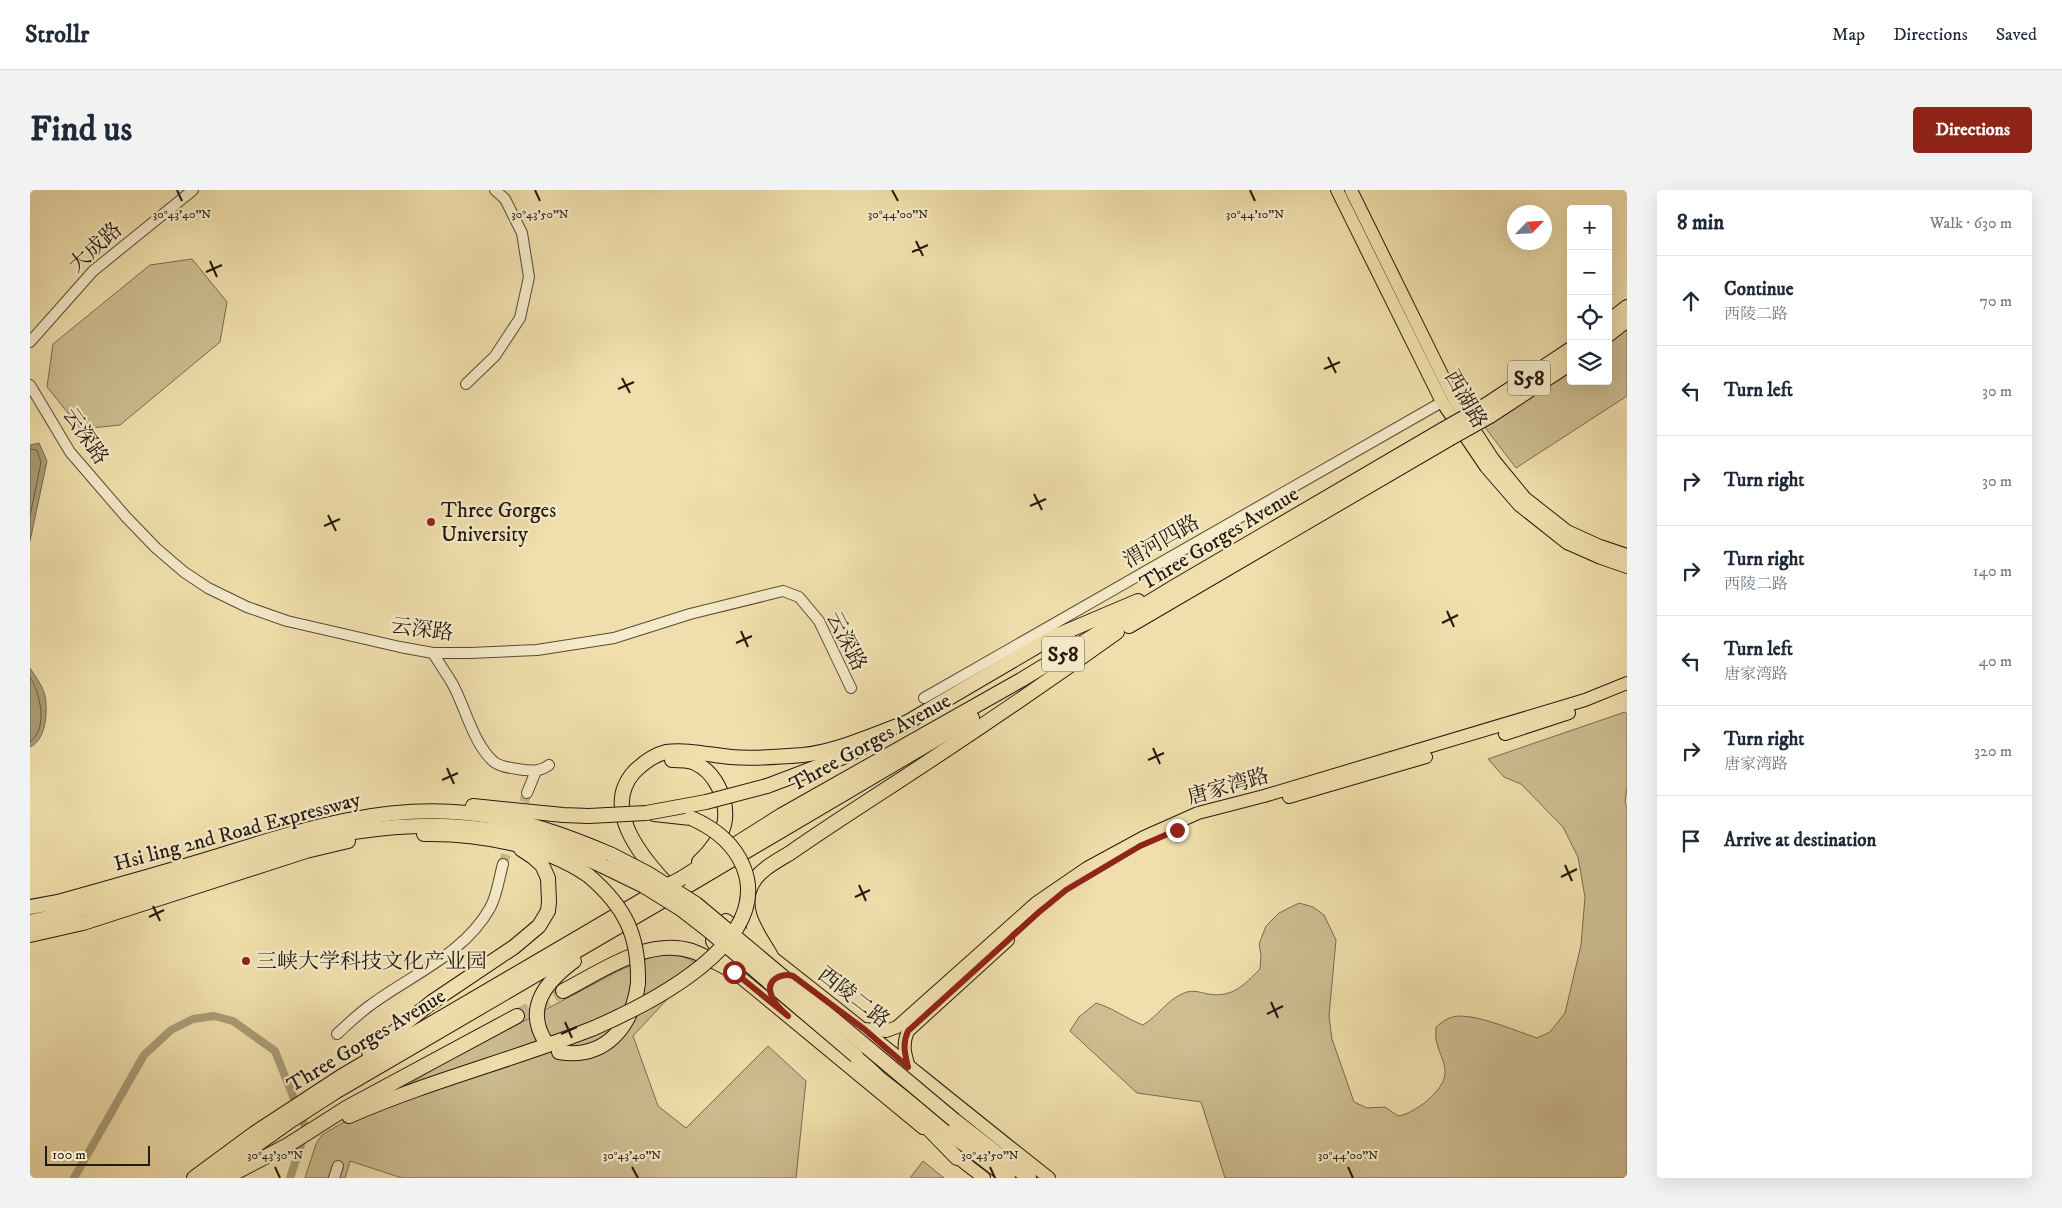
<!DOCTYPE html>
<meta charset="utf-8">
<style>
body{margin:0;font-family:"IM FELL DW Pica","Noto Serif SC",serif;background:#f2f2f3;color:#1f2937}
.controls{position:absolute;right:15px;top:15px;display:grid;overflow:hidden;border-radius:5px;box-shadow:0 5px 20px #0002}
.controls button{width:45px;height:45px;display:grid;place-items:center;padding:0;border:0;border-bottom:1px solid #e0e1e3;background:#fff;color:#1f2937;font:25px sans-serif}
.compass{position:absolute;left:1477px;top:15px;width:45px;height:45px;border-radius:50%;background:#fff;box-shadow:0 5px 20px #0002;rotate:65deg}
.scale{position:absolute;left:15px;bottom:12px;width:105px;box-sizing:border-box;padding-left:5px;border:2px solid #23190f;border-top:0;font-size:14px;line-height:18px;white-space:nowrap;color:#23190f;-webkit-text-stroke:4px #f5eac9;paint-order:stroke}
.stop{position:absolute;width:15px;height:15px;margin:-11px;border:4px solid #8f2418;border-radius:50%;background:#fff}
.stop.end{background:#8f2418;border-color:#fff;box-shadow:0 1px 5px #0008}
.list{margin:0;padding:0;list-style:none}
h2{display:flex;justify-content:space-between;align-items:center;height:65px;margin:0;padding:0 20px;font-size:21px}
h2 small{font-size:16px;font-weight:400;color:#747a83}
.list li{display:grid;grid-template-columns:32px 1fr auto;gap:15px;align-items:center;box-sizing:border-box;height:90px;padding:0 20px;border-top:1px solid #e0e1e3}
.list b{display:block;font-size:19px;white-space:nowrap}
.list p{margin:0;font-size:16px;white-space:nowrap;color:#747a83}
.list em{font-size:16px;font-style:normal;color:#747a83}
.icon{flex:none;width:28px;height:28px;fill:none;stroke:currentColor;stroke-width:2;stroke-linecap:round;stroke-linejoin:round}
.map{position:relative;flex:none;width:1597px;height:988px;overflow:hidden;border-radius:5px}
header{display:flex;align-items:center;gap:30px;box-sizing:border-box;height:70px;padding:0 25px;background:#fff;border-bottom:1px solid #e0e1e3}
header strong{font-size:24px}
nav{display:flex;gap:28px;margin-inline-start:auto;font-size:18px}
.intro{display:flex;align-items:center;justify-content:space-between;box-sizing:border-box;height:120px;padding:0 30px}
h1{margin:0;font-size:35px}
.button{padding:12px 22px;border-radius:5px;background:#8f2418;color:#fff;font-size:18px;font-weight:700}
main{display:flex;gap:30px;padding:0 30px}
aside{flex:1;background:#fff;border-radius:5px;box-shadow:0 5px 20px #0002}
.map>svg:first-child{display:block}
.green{fill:#cdbd91;stroke:#786b50}
.water{fill:#aa9c77;stroke:#74684d}
.lines{fill:none;stroke-linecap:round;stroke-linejoin:round}
.shore{stroke:#665a43;stroke-width:1}
.canal{stroke:#aa9c77;stroke-width:8}
.minor-tunnel{stroke:#c7b78d;stroke-width:10;stroke-dasharray:10 5;stroke-linecap:butt}
.highway-tunnel{stroke:#c7b78d;stroke-width:14;stroke-dasharray:14 7;stroke-linecap:butt}
.minor-casing{stroke:#564a36;stroke-width:12}
.major-casing{stroke:#23190f;stroke-width:14}
.highway-casing{stroke:#23190f;stroke-width:16}
.minor{stroke:#f5eac9;stroke-width:10}
.major{stroke:#f0dfac;stroke-width:12}
.highway{stroke:#f0dfac;stroke-width:14}
.highway-bridge-casing{stroke:#23190f;stroke-width:16;stroke-linecap:butt}
.highway-bridge{stroke:#f0dfac;stroke-width:14}
.route{stroke:#8f2418;stroke-width:6}
.ticks{fill:none;stroke:#23190f;stroke-width:2}
.poi-dot{fill:#8f2418;stroke:#f5eac9;stroke-width:2}
.labels{text-anchor:middle;stroke-width:4.5;stroke-linejoin:round;paint-order:stroke}
.shield{fill:#f5eac9;stroke:#625847;stroke-width:1}
.shield-label{font-size:20px;font-weight:bold;fill:#23190f}
.street-label{font-size:21px;fill:#23190f;stroke:#f5eac9}
.poi-label{font-size:21px;fill:#23190f;stroke:#f5eac9;text-anchor:start}
.ticks-label{font-size:12px;text-anchor:middle;fill:#23190f;stroke:#f5eac9;stroke-width:4.5;stroke-linejoin:round;paint-order:stroke}
</style>
<header>
<strong>Strollr</strong>
<nav><a>Map</a><a>Directions</a><a>Saved</a></nav>
</header>
<div class="intro"><h1>Find us</h1><a class="button">Directions</a></div>
<main>
<div class="map">
<svg width="1597" height="988" viewBox="0 0 1597 988">
<rect width="100%" height="100%" fill="#f0dfac"/>
<filter id="stains"><feTurbulence type="fractalNoise" baseFrequency=".004" numOctaves="4"/><feColorMatrix values="0 0 0 0 .2 0 0 0 0 .09 0 0 0 0 .02 0 0 0 .5 -.17"/></filter>
<radialGradient id="worn" r=".72"><stop offset=".6" stop-color="#630" stop-opacity="0"/><stop offset="1" stop-color="#630" stop-opacity=".3"/></radialGradient>
<!-- green -->
<g class="green">
<polygon points="162,69 197,112 190,152 90,235 51,239 17,197 23,154 120,75"/>
<polygon points="1597,138 1597,206 1486,278 1454,236 1541,178 1541,191 1578,191 1578,152"/>
<path d="M 1595,522 L 1597,524 L 1597,597 L 1595,612 L 1597,617 L 1597,988 L 1195,988 L 1171,912 L 1107,903 L 1040,841 L 1049,827 L 1066,813 C 1083,818 1097,829 1113,835 C 1128,826 1136,811 1152,804 C 1161,799 1169,802 1178,804 C 1203,808 1214,795 1230,779 L 1231,765 L 1229,754 L 1236,736 L 1249,723 L 1269,713 L 1283,717 L 1294,725 L 1306,750 L 1299,826 L 1302,849 L 1324,912 L 1337,918 L 1355,917 L 1368,926 C 1384,924 1414,901 1415,884 C 1416,873 1409,863 1407,853 C 1405,848 1406,842 1406,837 C 1413,831 1420,826 1430,826 C 1452,826 1486,841 1507,848 L 1520,842 L 1535,823 L 1551,755 L 1555,707 L 1548,667 L 1533,637 L 1491,594 L 1474,587 L 1458,569 Z"/>
<path d="M 627,764 C 643,764 656,765 669,775 L 603,846 L 628,916 L 656,938 L 738,856 L 776,891 L 766,988 L 372,988 L 320,971 L 315,988 L 275,988 L 286,954 L 292,945 L 404,879 L 588,781 Z"/>
<polygon points="893,971 914,988 880,988"/>
</g>
<!-- water -->
<g class="water">
<polygon points="9,253 17,271 0,351 0,255"/>
<path d="M 0,478 C 5,486 13,496 15,506 C 18,522 16,550 0,557 Z"/>
</g>
<g class="lines">
<!-- shore -->
<g class="shore">
<polyline points="0,259 7,260 11,272 0,326"/>
<path d="M 0,487 C 10,503 19,538 0,552"/>
</g>
<!-- canal -->
<polyline class="canal" points="44,988 114,865 141,840 163,829 184,826 203,831 245,861 276,939 260,988"/>
<!-- minor-tunnel -->
<g class="minor-tunnel">
<polyline points="489,626 497,603"/>
<polyline points="473,674 482,646"/>
</g>
<!-- highway-tunnel -->
<polyline class="highway-tunnel" points="487,826 533,801"/>
<!-- minor casing -->
<g class="minor-casing">
<g id="minor">
<polyline points="0,152 63,81 163,0"/>
<polyline points="436,194 465,166 490,128 499,87 492,43 475,9 465,0"/>
<polyline points="0,195 40,262 96,327 126,358 154,382 178,398 217,417 257,431 370,457 403,463 440,463 507,460 584,448 660,424 753,401 769,407 789,431 821,498"/>
<path d="M 403,463 C 409,473 416,483 422,493 C 435,516 443,554 464,572 C 472,578 484,578 494,580 C 504,581 511,581 519,575"/>
<polyline points="894,508 1412,212"/>
<polyline points="497,603 506,581"/>
<path d="M 307,844 C 318,834 329,823 342,814 C 383,784 434,764 460,718 C 467,706 469,688 473,674"/>
<polyline points="304,988 308,976"/>
</g>
</g>
<!-- major casing -->
<g class="major-casing">
<g id="major">
<polyline points="1307,0 1412,212 1456,277 1489,315 1537,353 1571,368 1597,377"/>
<polyline points="1321,0 1423,207 1463,269 1495,308 1537,341 1570,356 1597,365"/>
<polyline points="1475,544 1539,523"/>
<polyline points="1259,607 1396,567"/>
<path d="M 720,750 C 821,828 919,909 1019,988"/>
<polyline points="704,782 893,938"/>
<polyline points="834,839 856,841 867,837 1006,713 1057,678 1114,647 1168,623 1234,606 1555,510 1597,493"/>
<path d="M 879,877 C 875,864 872,855 878,841 L 978,750"/>
<polyline points="919,961 954,988"/>
</g>
</g>
<!-- highway casing -->
<g class="highway-casing">
<g id="highway">
<polyline points="1578,132 1597,117"/>
<polyline points="1578,145 1597,130"/>
<polyline points="1456,215 1541,159"/>
<polyline points="1460,226 1541,173"/>
<polyline points="1099,436 1419,249"/>
<polyline points="871,536 1021,448 1108,411"/>
<path d="M 642,570 C 650,570 658,570 665,573 C 685,582 697,608 695,629 C 694,644 680,662 669,672"/>
<polyline points="737,596 816,566 846,550"/>
<polyline points="443,616 533,625 559,626"/>
<polyline points="624,624 661,628"/>
<path d="M 394,644 C 448,643 515,655 559,686"/>
<polyline points="652,688 752,625 991,490 1144,397 1414,239"/>
<path d="M 635,692 C 610,665 572,618 604,582 C 613,573 624,565 636,562 C 657,559 680,565 701,567 C 725,569 749,567 773,565 C 809,561 844,544 878,532"/>
<polyline points="659,695 942,528"/>
<path d="M 0,717 L 28,712 C 81,697 133,683 185,667 C 269,641 348,614 437,623 C 488,628 536,645 582,665"/>
<polyline points="696,731 720,750"/>
<path d="M 0,732 C 53,721 104,702 155,686 C 267,650 382,617 499,648 C 525,654 549,665 573,676"/>
<polyline points="0,745 53,733 276,661 318,651"/>
<polyline points="683,751 704,782"/>
<path d="M 741,766 C 729,745 708,720 722,694 C 729,680 747,671 760,663 C 793,640 827,618 861,596 C 938,546 1013,495 1087,442"/>
<path d="M 533,801 C 571,782 617,747 662,761 C 676,766 690,775 703,781"/>
<path d="M 515,851 C 494,817 517,791 544,771"/>
<polyline points="339,862 402,812 484,757 509,736 518,721 519,712 518,688 512,675 503,667 491,659"/>
<path d="M 529,862 C 576,870 603,835 608,793"/>
<polyline points="826,866 850,889 978,988"/>
<path d="M 319,926 C 399,891 483,870 564,838"/>
<polyline points="887,927 927,968"/>
<polyline points="924,930 999,988"/>
<polyline points="164,988 225,943 312,886 633,698"/>
<polyline points="180,988 260,931 305,902 639,707"/>
<polyline points="195,988 258,955 318,917 487,826"/>
</g>
</g>
<!-- minor -->
<use href="#minor" class="minor"/>
<!-- major -->
<use href="#major" class="major"/>
<!-- highway -->
<use href="#highway" class="highway"/>
<!-- highway-bridge casing -->
<g class="highway-bridge-casing">
<g id="highway-bridge">
<polyline points="1414,239 1456,215"/>
<polyline points="1419,249 1460,226"/>
<polyline points="559,626 616,623 676,612 737,596"/>
<polyline points="582,665 617,683 666,714 924,930"/>
<polyline points="573,676 614,696 651,719 678,740 826,866"/>
<path d="M 559,686 C 595,717 609,745 608,793"/>
<polyline points="633,698 652,688"/>
<path d="M 564,838 C 619,814 745,752 713,676 C 703,652 684,638 661,628"/>
</g>
</g>
<!-- highway-bridge -->
<use href="#highway-bridge" class="highway-bridge"/>
</g>
<g class="lines">
<!-- route -->
<path class="route" d="M 704,782 L 758,826 C 751,820 743,812 741,804 C 736,789 752,783 763,786 L 834,839 L 878,877 C 875,864 872,854 878,841 L 1008,723 L 1036,700 L 1110,656 L 1147,640"/>
</g>
<!-- ticks -->
<path class="ticks" d="M 147,0 L 152,11M 505,0 L 510,11M 862,0 L 868,11M 1220,0 L 1225,11M 886,51 L 893,66M 882,62 L 898,55M 180,71 L 187,87M 176,82 L 192,75M 1298,167 L 1306,183M 1294,179 L 1310,172M 592,188 L 600,203M 588,199 L 604,192M 1004,304 L 1012,320M 1000,316 L 1016,309M 298,325 L 306,341M 294,336 L 310,329M 1417,421 L 1424,437M 1412,433 L 1428,425M 711,441 L 718,457M 706,453 L 722,446M 1123,558 L 1130,574M 1118,570 L 1134,563M 417,578 L 424,594M 412,590 L 428,583M 1535,675 L 1542,691M 1531,687 L 1547,679M 829,695 L 836,711M 825,707 L 840,700M 123,716 L 130,731M 119,727 L 134,720M 1241,812 L 1248,828M 1237,824 L 1253,816M 535,832 L 542,848M 531,844 L 547,837M 245,977 L 250,988M 602,977 L 608,988M 960,977 L 965,988M 1318,977 L 1323,988"/>
<!-- markers -->
<g class="poi-dot">
<circle cx="401" cy="332" r="5"/>
<circle cx="216" cy="771" r="5"/>
</g>
<g class="labels">
<!-- shield labels -->
<g class="shield">
<rect x="1478" y="170.5" width="42" height="35" rx="4"/>
<rect x="1012" y="446.5" width="42" height="35" rx="4"/>
</g>
<g class="shield-label">
<text x="1499" y="195">S58</text>
<text x="1033" y="471">S58</text>
</g>
<!-- street labels -->
<g class="street-label">
<text transform="translate(65 57) rotate(-42)" y="7">大成路</text>
<text transform="translate(1436 209) rotate(60)" y="7">西湖路</text>
<text transform="translate(56 246) rotate(56)" y="7">云深路</text>
<text transform="translate(1189 348) rotate(-31)" y="7">Three Gorges Avenue</text>
<text transform="translate(1131 351) rotate(-30)" y="7">渭河四路</text>
<text transform="translate(392 439) rotate(7)" y="7">云深路</text>
<text transform="translate(817 451) rotate(63)" y="7">云深路</text>
<text transform="translate(840 552) rotate(-29)" y="7">Three Gorges Avenue</text>
<text transform="translate(1198 596) rotate(-16)" y="7">唐家湾路</text>
<text transform="translate(207 641) rotate(-15)" y="7">Hsi ling 2nd Road Expressway</text>
<text transform="translate(824 807) rotate(38)" y="7">西陵二路</text>
<text transform="translate(336 850) rotate(-31)" y="7">Three Gorges Avenue</text>
</g>
<!-- poi labels -->
<g class="poi-label">
<text x="411" y="327">Three Gorges<tspan x="411" dy="24">University</tspan></text>
<text x="226" y="778">三峡大学科技文化产业园</text>
</g>
</g>
<g class="ticks-label">
<text x="152" y="28">30°43'40"N</text>
<text x="510" y="28">30°43'50"N</text>
<text x="868" y="28">30°44'00"N</text>
<text x="1225" y="28">30°44'10"N</text>
<text x="245" y="969">30°43'30"N</text>
<text x="602" y="969">30°43'40"N</text>
<text x="960" y="969">30°43'50"N</text>
<text x="1318" y="969">30°44'00"N</text>
</g>
<rect width="100%" height="100%" filter="url(#stains)"/>
<rect width="100%" height="100%" fill="url(#worn)"/>
</svg>
<div class="controls">
<button>+</button>
<button>−</button>
<button><svg class="icon" aria-label="locate" viewBox="0 0 24 24"><circle cx="12" cy="12" r="6"/><path d="M12 2v4M12 18v4M2 12h4M18 12h4"/></svg></button>
<button><svg class="icon" aria-label="layers" viewBox="0 0 24 24"><path d="M12 4l9 5-9 5-9-5zM3 14l9 5 9-5"/></svg></button>
</div>
<svg class="compass" viewBox="-18 -18 36 36"><path d="M0-13l5 13h-10z" fill="#e53935"/><path d="M0 13l5-13h-10z" fill="#747a83"/></svg>
<div class="scale">100 m</div>
<div class="stop" style="left:704px;top:782px"></div>
<div class="stop end" style="left:1147px;top:640px"></div>
</div>
<aside>
<h2>8 min<small>Walk · 630 m</small></h2>
<ul class="list">
<li><svg class="icon" aria-label="ahead" viewBox="0 0 24 24"><path d="M12 20V5M6 11l6-6 6 6"/></svg><div><b>Continue</b><p>西陵二路</p></div><em>70 m</em></li>
<li><svg class="icon" aria-label="left" viewBox="0 0 24 24"><path d="M17 20v-9H6M10 6l-5 5 5 5"/></svg><div><b>Turn left</b></div><em>30 m</em></li>
<li><svg class="icon" aria-label="right" viewBox="0 0 24 24"><path d="M7 20v-9h11M14 6l5 5-5 5"/></svg><div><b>Turn right</b></div><em>30 m</em></li>
<li><svg class="icon" aria-label="right" viewBox="0 0 24 24"><path d="M7 20v-9h11M14 6l5 5-5 5"/></svg><div><b>Turn right</b><p>西陵二路</p></div><em>140 m</em></li>
<li><svg class="icon" aria-label="left" viewBox="0 0 24 24"><path d="M17 20v-9H6M10 6l-5 5 5 5"/></svg><div><b>Turn left</b><p>唐家湾路</p></div><em>40 m</em></li>
<li><svg class="icon" aria-label="right" viewBox="0 0 24 24"><path d="M7 20v-9h11M14 6l5 5-5 5"/></svg><div><b>Turn right</b><p>唐家湾路</p></div><em>320 m</em></li>
<li><svg class="icon" aria-label="arrive" viewBox="0 0 24 24"><path d="M6 21V4h12l-3 4 3 4H6"/></svg><div><b>Arrive at destination</b></div></li>
</ul>
</aside>
</main>
